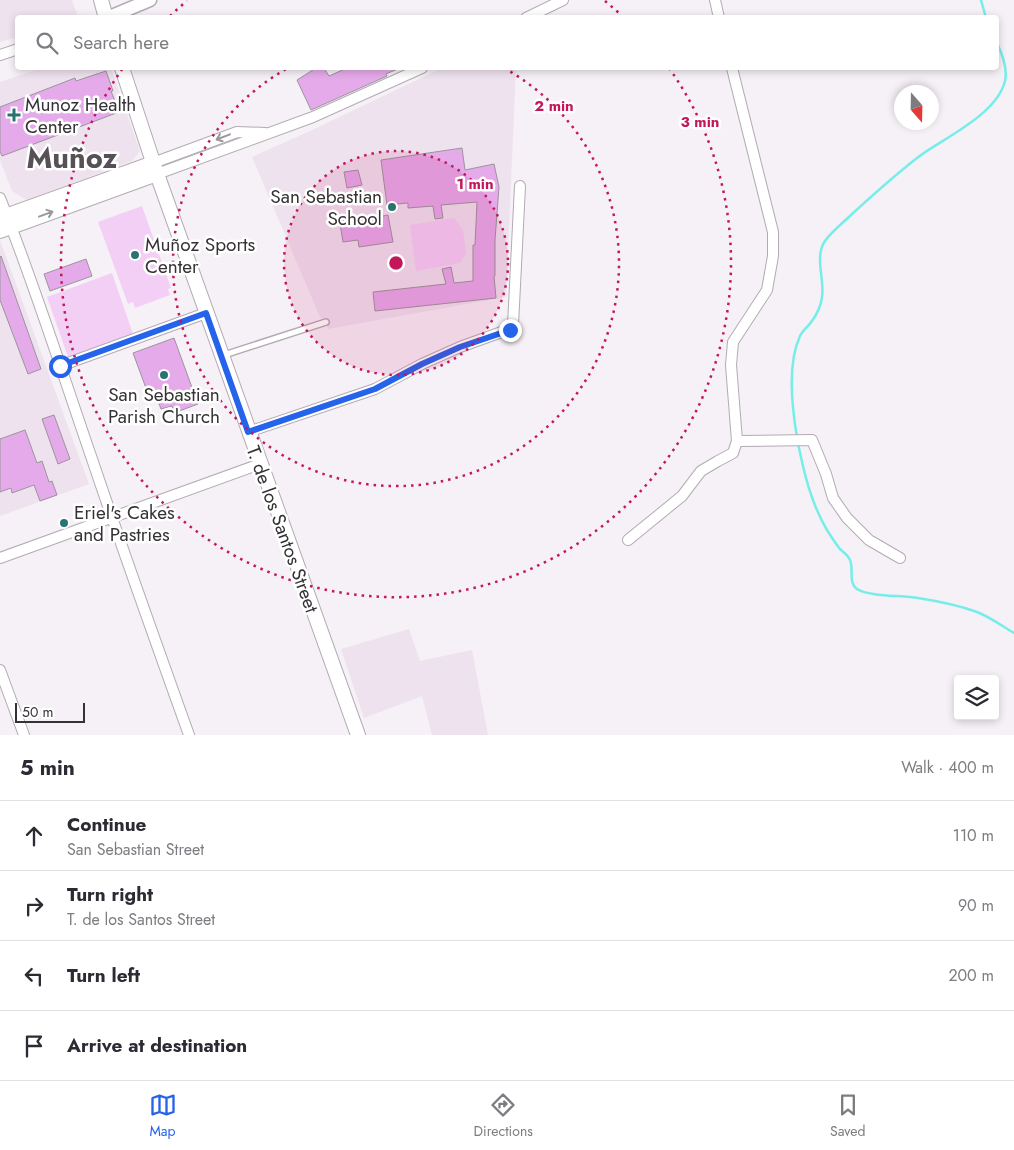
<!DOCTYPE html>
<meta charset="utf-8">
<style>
body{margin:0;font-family:Jost,sans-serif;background:#f7f7f7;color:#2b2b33}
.controls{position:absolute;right:15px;bottom:15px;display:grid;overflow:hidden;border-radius:5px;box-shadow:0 2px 8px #0003}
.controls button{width:45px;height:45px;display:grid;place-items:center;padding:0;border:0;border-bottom:1px solid #e1e1e2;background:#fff;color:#2b2b33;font:25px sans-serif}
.compass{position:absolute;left:894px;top:85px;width:45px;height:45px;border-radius:50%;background:#fff;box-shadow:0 2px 8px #0003;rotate:160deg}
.scale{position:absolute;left:15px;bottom:12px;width:70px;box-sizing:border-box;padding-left:5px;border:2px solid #343234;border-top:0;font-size:14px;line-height:18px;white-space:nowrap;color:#343234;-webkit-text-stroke:4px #fff;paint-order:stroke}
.stop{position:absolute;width:15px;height:15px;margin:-11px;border:4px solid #2563eb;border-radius:50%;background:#fff}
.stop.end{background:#2563eb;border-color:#fff;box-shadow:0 1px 5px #0008}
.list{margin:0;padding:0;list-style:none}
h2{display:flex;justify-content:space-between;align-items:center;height:65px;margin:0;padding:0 20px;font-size:21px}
h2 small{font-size:16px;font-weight:400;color:#7c7c81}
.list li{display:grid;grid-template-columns:32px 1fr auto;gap:15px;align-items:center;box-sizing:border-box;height:70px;padding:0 20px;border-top:1px solid #e1e1e2}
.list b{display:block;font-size:19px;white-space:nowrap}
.list p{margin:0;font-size:16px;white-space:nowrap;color:#7c7c81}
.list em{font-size:16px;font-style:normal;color:#7c7c81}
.icon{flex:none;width:28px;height:28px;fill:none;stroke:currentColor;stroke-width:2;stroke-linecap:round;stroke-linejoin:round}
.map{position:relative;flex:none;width:1014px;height:735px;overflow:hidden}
.search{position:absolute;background:#fff;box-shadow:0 2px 8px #0003;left:15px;right:15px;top:15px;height:55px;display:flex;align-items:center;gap:12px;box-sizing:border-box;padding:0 18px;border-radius:5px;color:#7c7c81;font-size:19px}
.sheet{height:345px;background:#fff}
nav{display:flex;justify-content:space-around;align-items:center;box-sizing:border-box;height:70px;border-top:1px solid #e1e1e2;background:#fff;font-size:14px;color:#7c7c81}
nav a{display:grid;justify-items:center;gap:2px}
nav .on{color:#2563eb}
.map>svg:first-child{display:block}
.built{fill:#eee2ef}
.green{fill:#f3cff6}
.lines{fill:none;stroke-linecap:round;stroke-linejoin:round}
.stream{stroke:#75eeea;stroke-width:2.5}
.building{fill:#e5aaea;stroke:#9b959b}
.service-casing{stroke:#b2acb2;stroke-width:8}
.minor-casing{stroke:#b2acb2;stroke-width:12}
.tertiary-casing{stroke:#b2acb2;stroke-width:15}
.secondary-casing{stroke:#b2acb2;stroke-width:16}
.service{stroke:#fff;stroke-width:5}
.minor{stroke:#fff;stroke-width:10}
.tertiary{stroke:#fff;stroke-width:12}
.secondary{stroke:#fff;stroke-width:14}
.oneway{stroke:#9a989a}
.route{stroke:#2563eb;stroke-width:6}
.ring{fill:none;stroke:#c2185b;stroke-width:2.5;stroke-dasharray:2.5 5}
.poi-dot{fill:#297371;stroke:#fff;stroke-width:2}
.labels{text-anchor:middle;stroke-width:5;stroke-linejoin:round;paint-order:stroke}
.poi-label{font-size:19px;fill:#343234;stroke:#fff;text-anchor:start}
.street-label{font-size:19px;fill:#343234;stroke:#fff}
.town-label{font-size:29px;font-weight:bold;fill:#565156;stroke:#fff}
.centre{fill:#c2185b;stroke:#fff;stroke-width:2.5}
.ring-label{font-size:15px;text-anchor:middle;font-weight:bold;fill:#c2185b;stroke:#fff;stroke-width:5;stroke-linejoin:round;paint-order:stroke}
</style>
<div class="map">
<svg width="1014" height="735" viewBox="0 0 1014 735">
<rect width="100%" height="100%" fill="#f6f0f7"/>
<!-- built -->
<g class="built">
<polygon points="0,0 72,0 78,17 18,18 17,37 0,42"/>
<polygon points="41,68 111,68 140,151 132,161 27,200 12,191 0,160 0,82"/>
<polygon points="442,68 516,68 506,297 328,329 326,322 320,317 252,157 310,131"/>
<polygon points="0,240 89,484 0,516"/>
<polygon points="409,629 420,661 472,650 488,735 432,735 422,696 364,718 341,649"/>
</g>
<!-- green -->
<g class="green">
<polygon points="142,206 171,288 168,289 170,295 135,308 133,302 128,304 98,222"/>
<polygon points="454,218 463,230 466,253 460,263 416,271 410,225"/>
<polygon points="112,273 133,334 68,357 47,297"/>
</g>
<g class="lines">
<!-- stream -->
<g class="stream">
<polyline points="981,0 986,18"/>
<path d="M 797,437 C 792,408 787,364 800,336 C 803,330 808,327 812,321 C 817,314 821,306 822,297 C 825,280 814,257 825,241 C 832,231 843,223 852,214 C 874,194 897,173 921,155 C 946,137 997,114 1005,81 C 1008,68 1002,53 996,41"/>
<path d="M 798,443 C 804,473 811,503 827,530 C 831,536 835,543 840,549 C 843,552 848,555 850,560 C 854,569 848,583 857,589 C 870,597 902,595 918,598 C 937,601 958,605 977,612 C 990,617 1002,626 1014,633"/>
</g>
</g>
<!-- building -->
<g class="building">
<polygon points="316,68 324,68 329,76 347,68 400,68 386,74 387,76 311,110 297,80"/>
<polygon points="106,71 113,91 111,91 119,112 2,156 0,151 0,107 75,78 76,81"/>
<polygon points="462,148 465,170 494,164 499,187 495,240 495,276 494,276 496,298 375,311 373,292 446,284 442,269 451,267 454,283 473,281 473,245 475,245 477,202 441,205 443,218 435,219 433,206 408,208 408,203 387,205 381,160"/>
<polygon points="358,170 362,185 347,188 344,172"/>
<polygon points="388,215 393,242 359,247 358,240 343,242 339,217 350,216 351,222"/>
<polygon points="1,256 41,369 28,374 0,300 0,257"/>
<polygon points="86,259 92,276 50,291 44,274"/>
<polygon points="174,338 198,404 174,413 172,406 161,409 156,396 150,399 133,353"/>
<polygon points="54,415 70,459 58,464 42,419"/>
<polygon points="25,430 37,463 42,461 49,482 52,481 57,495 40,501 34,485 12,493 11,488 0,492 0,439"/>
</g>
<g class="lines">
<!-- service casing -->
<g class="service-casing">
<polyline id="service" points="224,355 326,322"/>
</g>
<!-- minor casing -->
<g class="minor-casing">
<g id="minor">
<polyline points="715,0 719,18"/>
<polyline points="526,18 563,0"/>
<polyline points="0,55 18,49"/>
<polyline points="153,163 237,132 265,133"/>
<polyline points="157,174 313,117 422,68"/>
<path d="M 0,198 C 34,283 62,372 92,459 C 123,551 156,643 189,735"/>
<polyline points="60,366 206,313"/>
<polyline points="248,432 375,389 422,364 460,347 510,329 513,325 520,186"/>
<polyline points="737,441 812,440 826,474 833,498 847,518 869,540 900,558"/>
<polyline points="628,540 682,496 701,471 718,461 733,453 737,441 731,365 733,342 767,290 773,256 773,232 732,68"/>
<polyline points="0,558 260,464"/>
<polyline points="0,670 24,735"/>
</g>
</g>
<!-- tertiary casing -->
<g class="tertiary-casing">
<polyline id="tertiary" points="107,18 150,0"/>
</g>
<!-- secondary casing -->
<g class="secondary-casing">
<g id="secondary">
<polyline points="101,0 106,18"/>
<polyline points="122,68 157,174 358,735"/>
<polyline points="0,218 153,163"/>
<polyline points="0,231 157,174"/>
</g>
</g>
<!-- service -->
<use href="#service" class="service"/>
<!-- minor -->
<use href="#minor" class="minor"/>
<!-- tertiary -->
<use href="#tertiary" class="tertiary"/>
<!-- secondary -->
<use href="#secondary" class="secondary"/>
</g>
<!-- one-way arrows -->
<defs><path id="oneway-shaft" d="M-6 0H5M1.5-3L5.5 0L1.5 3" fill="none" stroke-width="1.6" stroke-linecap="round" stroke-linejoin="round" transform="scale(1.25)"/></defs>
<g class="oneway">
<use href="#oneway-shaft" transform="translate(223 137) rotate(159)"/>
<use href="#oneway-shaft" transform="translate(46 214) rotate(-20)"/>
</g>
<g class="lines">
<!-- route -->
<polyline class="route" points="60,366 206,313 248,432 375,389 422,364 460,347 510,330"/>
</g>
<!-- distance rings -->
<circle cx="396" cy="263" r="112" fill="#c2185b" fill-opacity=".12"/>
<g class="ring">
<circle cx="396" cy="263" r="112"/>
<path d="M504 68A223 223 0 1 1 288 68"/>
<path d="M170 16A335 335 0 0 1 187 1M605 1A335 335 0 0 1 622 16M669 68A335 335 0 1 1 123 68"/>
</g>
<!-- markers -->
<g class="poi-dot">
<path d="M11.5 107.5h5v5h5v5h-5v5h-5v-5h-5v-5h5z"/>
<circle cx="392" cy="207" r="5"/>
<circle cx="135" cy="255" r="5"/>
<circle cx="164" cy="375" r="5"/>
<circle cx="64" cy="523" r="5"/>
</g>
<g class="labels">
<!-- poi labels -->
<g class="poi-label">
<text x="25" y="111">Munoz Health<tspan x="25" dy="22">Center</tspan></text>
<text x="382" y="203" text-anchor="end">San Sebastian<tspan x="382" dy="22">School</tspan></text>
<text x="145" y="251">Muñoz Sports<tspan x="145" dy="22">Center</tspan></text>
<text x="164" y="401" text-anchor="middle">San Sebastian<tspan x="164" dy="22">Parish Church</tspan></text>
<text x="74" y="519">Eriel's Cakes<tspan x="74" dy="22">and Pastries</tspan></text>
</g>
<!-- street labels -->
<g class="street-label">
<text transform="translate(283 529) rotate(70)" y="7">T. de los Santos Street</text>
</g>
<!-- town labels -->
<g class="town-label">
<text x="72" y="168">Muñoz</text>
</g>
</g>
<circle cx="396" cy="263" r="8" class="centre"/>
<g class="ring-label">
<text x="554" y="111">2 min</text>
<text x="700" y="127">3 min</text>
<text x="475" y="189">1 min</text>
</g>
</svg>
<div class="controls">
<button><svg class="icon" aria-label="layers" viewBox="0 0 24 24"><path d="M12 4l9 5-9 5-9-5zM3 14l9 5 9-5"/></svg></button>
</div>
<svg class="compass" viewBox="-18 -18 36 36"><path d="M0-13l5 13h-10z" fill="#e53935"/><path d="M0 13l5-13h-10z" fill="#7c7c81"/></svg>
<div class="scale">50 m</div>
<div class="stop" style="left:60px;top:366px"></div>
<div class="stop end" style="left:510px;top:330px"></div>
<div class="search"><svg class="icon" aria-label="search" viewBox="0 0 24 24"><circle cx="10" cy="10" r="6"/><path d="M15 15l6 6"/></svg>Search here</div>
</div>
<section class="sheet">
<h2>5 min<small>Walk · 400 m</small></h2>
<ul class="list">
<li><svg class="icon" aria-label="ahead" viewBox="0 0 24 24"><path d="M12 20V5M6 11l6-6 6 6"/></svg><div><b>Continue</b><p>San Sebastian Street</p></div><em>110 m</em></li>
<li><svg class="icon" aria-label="right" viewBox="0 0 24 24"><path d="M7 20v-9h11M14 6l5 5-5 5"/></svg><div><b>Turn right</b><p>T. de los Santos Street</p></div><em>90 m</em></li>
<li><svg class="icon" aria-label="left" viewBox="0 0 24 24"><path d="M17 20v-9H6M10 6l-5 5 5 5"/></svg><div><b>Turn left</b></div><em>200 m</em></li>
<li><svg class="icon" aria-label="arrive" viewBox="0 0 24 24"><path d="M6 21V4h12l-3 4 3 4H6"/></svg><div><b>Arrive at destination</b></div></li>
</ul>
</section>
<nav>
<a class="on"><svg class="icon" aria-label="map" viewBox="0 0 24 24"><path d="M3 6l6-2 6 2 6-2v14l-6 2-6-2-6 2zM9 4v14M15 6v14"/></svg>Map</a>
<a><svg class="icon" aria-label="directions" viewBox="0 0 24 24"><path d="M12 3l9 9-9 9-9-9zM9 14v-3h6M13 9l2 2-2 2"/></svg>Directions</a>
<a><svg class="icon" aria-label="saved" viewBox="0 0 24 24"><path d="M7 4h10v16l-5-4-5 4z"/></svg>Saved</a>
</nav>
